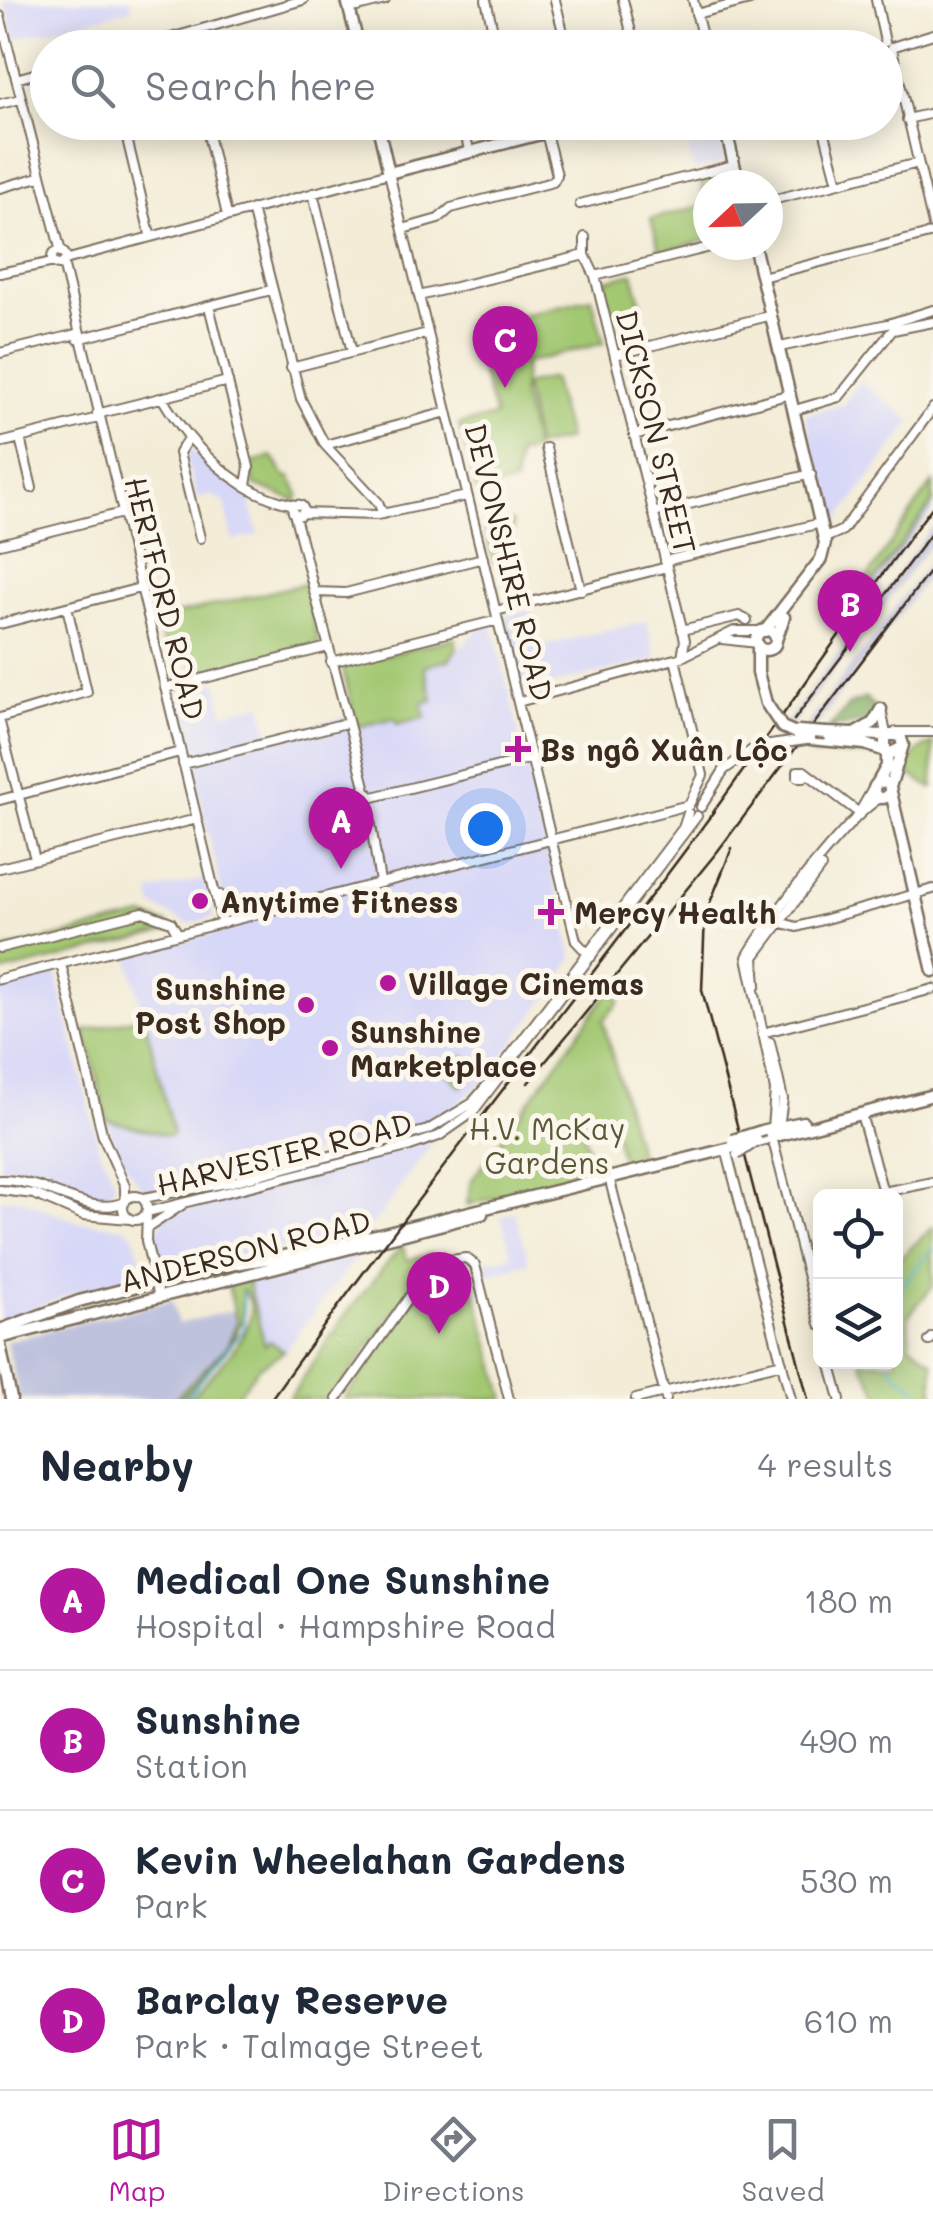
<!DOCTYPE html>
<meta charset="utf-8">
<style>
:root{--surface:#fff;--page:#f2f2f3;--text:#1f2937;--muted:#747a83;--line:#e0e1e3;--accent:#b5179e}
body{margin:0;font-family:Mali,sans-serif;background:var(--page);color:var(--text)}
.controls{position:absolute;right:30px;bottom:30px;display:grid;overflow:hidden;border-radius:15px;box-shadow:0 5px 25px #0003}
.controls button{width:90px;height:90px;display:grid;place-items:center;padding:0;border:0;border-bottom:2px solid var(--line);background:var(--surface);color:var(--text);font:50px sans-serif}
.compass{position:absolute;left:693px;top:170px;width:90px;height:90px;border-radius:50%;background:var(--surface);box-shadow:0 5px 25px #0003;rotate:248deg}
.you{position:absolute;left:485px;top:828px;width:35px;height:35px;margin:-25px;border:8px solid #fff;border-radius:50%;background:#1a73e8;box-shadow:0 0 0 15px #1a73e833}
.badge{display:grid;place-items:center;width:65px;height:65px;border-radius:50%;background:var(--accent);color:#fff;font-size:32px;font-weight:700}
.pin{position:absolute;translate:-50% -82px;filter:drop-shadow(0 2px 5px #0008)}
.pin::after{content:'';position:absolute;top:52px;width:35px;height:30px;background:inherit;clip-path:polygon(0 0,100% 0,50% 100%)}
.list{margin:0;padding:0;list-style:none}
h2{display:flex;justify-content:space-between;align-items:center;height:130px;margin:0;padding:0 40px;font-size:42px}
h2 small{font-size:32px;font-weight:400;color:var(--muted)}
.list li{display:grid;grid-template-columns:65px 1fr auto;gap:30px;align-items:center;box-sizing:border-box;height:140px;padding:0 40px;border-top:2px solid var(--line)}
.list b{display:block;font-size:38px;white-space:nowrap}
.list p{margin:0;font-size:32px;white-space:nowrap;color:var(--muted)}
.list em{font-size:32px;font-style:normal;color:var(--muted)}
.icon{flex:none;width:55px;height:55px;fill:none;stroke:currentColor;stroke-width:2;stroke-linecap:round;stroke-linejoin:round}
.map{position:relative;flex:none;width:933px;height:1399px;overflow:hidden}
.search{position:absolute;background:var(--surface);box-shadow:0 5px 25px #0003;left:30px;right:30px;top:30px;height:110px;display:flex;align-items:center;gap:25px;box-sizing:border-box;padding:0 35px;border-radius:55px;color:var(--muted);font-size:38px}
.sheet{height:690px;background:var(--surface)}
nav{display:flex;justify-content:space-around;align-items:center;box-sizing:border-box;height:140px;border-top:2px solid var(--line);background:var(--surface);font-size:28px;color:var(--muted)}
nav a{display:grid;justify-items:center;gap:5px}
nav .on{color:var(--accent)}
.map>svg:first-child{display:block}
.built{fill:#d7d7f8}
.industrial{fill:#bfc2dd}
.green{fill:#a3c872;stroke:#6f7948;stroke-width:2.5}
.forest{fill:#82ac64;stroke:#5e6b41;stroke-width:2.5}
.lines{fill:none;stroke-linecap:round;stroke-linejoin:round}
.stream{stroke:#53b4d2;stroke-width:2.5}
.minor-casing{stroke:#7b6e5f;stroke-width:12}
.major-casing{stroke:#7b6e5f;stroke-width:15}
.minor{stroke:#fff;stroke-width:8}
.major{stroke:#fff;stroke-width:10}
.rail{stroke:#3b2a1e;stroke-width:2.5}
.minor-bridge-casing{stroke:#7b6e5f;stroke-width:12;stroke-linecap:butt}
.major-bridge-casing{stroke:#7b6e5f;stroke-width:15;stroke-linecap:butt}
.minor-bridge{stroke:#fff;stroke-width:8}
.major-bridge{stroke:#fff;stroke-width:10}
.poi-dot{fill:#b5179e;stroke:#fbf7ec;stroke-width:4}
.labels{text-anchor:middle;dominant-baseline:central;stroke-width:10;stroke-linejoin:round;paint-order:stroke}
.street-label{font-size:30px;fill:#3b2a1e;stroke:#fbf7ec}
.poi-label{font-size:30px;font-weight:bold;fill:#3b2a1e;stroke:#fbf7ec;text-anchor:start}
.park-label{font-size:30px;fill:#5a5937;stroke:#fbf7ec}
</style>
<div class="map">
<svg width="933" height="1399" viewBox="0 0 933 1399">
<rect width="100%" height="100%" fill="#fbf7ec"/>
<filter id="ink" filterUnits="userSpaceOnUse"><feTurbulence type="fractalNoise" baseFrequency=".01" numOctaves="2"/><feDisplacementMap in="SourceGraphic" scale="20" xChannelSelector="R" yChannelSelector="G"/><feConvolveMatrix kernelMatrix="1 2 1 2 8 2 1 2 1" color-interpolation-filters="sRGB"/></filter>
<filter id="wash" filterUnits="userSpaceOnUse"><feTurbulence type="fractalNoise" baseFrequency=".0048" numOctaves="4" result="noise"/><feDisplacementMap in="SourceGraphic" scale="40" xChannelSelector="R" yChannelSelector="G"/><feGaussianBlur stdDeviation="2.25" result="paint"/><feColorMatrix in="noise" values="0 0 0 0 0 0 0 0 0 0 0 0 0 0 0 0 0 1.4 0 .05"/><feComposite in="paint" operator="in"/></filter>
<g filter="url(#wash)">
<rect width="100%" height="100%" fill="#f3ecd7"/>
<!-- built -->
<path class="built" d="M 4,0 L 130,0 L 132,9 L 14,39 Z
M 715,123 L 725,162 L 693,170 L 684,130 Z
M 860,381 L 912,421 L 833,527 L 805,414 L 842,405 Z
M 189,449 L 249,496 L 258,535 L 233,541 L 225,503 L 213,495 L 197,499 L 184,450 Z
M 530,610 L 539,647 L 647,621 L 656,659 L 524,691 L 505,616 Z
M 491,617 L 573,958 L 559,981 L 483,1082 L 438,1119 L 243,1173 L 159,1192 L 142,1188 L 116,1151 L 107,1120 L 167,1136 L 173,1133 L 128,955 L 240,928 L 225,905 L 175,692 L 217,682 L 224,713 L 262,704 L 270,736 L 354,715 L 357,727 L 395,718 L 398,724 L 425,717 L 422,703 L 433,699 L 424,666 L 449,660 Z
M 204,879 L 214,917 L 188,924 L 153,906 L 150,892 Z
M 56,974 L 100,1151 L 115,1182 L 111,1194 L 104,1198 L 83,1196 L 36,1175 L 0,1172 L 0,988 Z
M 434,1140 L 373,1225 L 310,1243 L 172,1268 L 162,1262 L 155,1233 L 166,1215 Z
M 0,1199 L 21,1199 L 78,1222 L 125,1227 L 134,1235 L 142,1266 L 136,1277 L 67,1295 L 0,1322 Z
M 515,1212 L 529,1263 L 484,1275 L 481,1262 L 512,1256 L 501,1216 Z
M 360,1252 L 284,1351 L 271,1341 L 266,1346 L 247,1280 Z"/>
<!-- industrial -->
<path class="industrial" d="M 933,502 L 933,510 L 841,633 L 837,629 Z
M 933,526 L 933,541 L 779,741 L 776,737 Z
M 933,557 L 933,569 L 795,754 L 789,749 Z
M 172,1300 L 178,1324 L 234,1310 L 237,1323 L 227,1346 L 175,1399 L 20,1399 L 6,1341 Z"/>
<!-- green -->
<path class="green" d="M 725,174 L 730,185 L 708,185 L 708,240 L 660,252 L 651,219 L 706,205 L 700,180 Z
M 633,273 L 642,307 L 608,316 L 600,282 Z
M 592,298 L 604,343 L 525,363 L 522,396 L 535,450 L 517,454 L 515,483 L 476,492 L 459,425 L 495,416 L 468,328 Z
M 552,378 L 568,439 L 536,447 L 524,385 Z
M 272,456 L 285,477 L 290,477 L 299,494 L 296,501 L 254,485 L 252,463 Z
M 933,483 L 933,502 L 837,629 L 834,627 C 868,579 897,530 933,483 Z
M 512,522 L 513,550 L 502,553 L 503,560 L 493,562 L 485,529 Z
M 304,584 L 319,643 L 195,674 L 187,640 L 164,646 L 157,619 Z
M 454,638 L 457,648 L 449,660 L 424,666 L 433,700 L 422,703 L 426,717 L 397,724 L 395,718 L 357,727 L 342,666 Z
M 933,743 L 933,788 L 931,788 L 904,770 L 918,751 Z
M 143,916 L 168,924 L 170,931 L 0,973 L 0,951 Z
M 610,990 L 620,1001 L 603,1021 L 640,1159 L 623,1164 L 610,1117 L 581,1125 L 594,1172 L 467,1205 L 471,1181 Z
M 144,1016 L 173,1133 L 169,1136 L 107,1120 L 85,1031 Z
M 463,1056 L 478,1067 L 461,1087 L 447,1073 Z
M 933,1227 L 933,1286 L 908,1316 L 910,1344 L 933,1362 L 933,1399 L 882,1399 L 861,1362 L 896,1362 L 896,1262 Z
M 402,1245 L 407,1260 L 431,1254 L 433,1259 L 331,1399 L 289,1399 L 344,1317 Z
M 445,1263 L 469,1269 L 505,1399 L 344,1399 L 438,1266 Z
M 247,1280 L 265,1345 L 270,1341 L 284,1351 L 258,1368 L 234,1399 L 189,1399 C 209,1376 275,1320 242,1290 L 242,1320 L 230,1346 L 181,1399 L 175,1399 L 227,1346 L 237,1323 L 228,1286 Z"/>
<!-- forest -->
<path class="forest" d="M 866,698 L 876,709 L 872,721 L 829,729 L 850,704 Z
M 816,744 L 865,748 L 879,755 L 812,754 Z"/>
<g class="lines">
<!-- stream -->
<path class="stream" d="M 896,1293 L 933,1248
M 888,1362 L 897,1374 L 931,1399
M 185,1399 L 244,1329 L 243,1293"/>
</g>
</g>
<g filter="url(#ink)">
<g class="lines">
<!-- minor casing -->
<g class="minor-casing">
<path id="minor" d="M 555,0 L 567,48
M 623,0 L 635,48
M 693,0 L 705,48
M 876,0 L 885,42
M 349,9 L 385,0
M 696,14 L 750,0
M 0,16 L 61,252
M 892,47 L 933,34
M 136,48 L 303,0
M 457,48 L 490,36 L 492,26 L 486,0
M 892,49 L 933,225
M 16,79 L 48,70
M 0,104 L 20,99
M 907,119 L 933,113
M 123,122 L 150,234
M 205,122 L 227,215
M 462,122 L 470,153
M 822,122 L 838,183
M 0,188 L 39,177
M 313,193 L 352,352
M 768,201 L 918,163
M 580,204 L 734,165
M 252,209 L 301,399 L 325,445 L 378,502 L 383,514
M 403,229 L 438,219 L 451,208 L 553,182 L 557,175 L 546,133
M 585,237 L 585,255 L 595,276 L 685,640 L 682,657
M52 258a7 7 0 1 1 14 0a7 7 0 1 1-14 0Z
M 65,260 L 389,173 L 576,941 L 591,957
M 63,263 L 222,923
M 0,273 L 54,262
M 595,276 L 718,245
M 762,277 L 933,233
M 419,296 L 585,255
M 209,306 L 249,467 L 246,485
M 891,323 L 933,310
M 893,330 L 933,322
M 78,339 L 271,290
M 780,347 L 887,324
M 0,353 L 77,334
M 615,355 L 772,315
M 291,368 L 428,333
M 162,398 C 191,447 238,495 295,505
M 795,410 L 839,397 L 891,332
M 97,414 L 228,381
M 634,435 L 791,394
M 189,437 L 179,453 L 200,538
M 20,438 L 32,488
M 0,443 L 98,418
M 325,445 L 447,412
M 546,448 L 581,590
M292.5 510a5.5 5.5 0 1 1 11 0a5.5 5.5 0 1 1-11 0Z
M 294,513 L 366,790
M 302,513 L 377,515 L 467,496
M 653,513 L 811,474
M 825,538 L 843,530 L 933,408
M 0,544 L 122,513
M 665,561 L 821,523
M 314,592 L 346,593 L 483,558
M 496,611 L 667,567
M 0,624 L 140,588
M 682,630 L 739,616 L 747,620
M 722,639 L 757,643
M 675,659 L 703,775 L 690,803
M 331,662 L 498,620
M 165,688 L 328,647
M 518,702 L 682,657 L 734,631 L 765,631
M 881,709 L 886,734
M 0,718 L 87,692 L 67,607
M 0,723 L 35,859
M 896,732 L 933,732
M 183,764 L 346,723
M 798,771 L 804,771 L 804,777 L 798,777 Z
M 804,771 L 859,813
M357 796a6 6 0 1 1 12 0a6 6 0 1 1-12 0Z
M 369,798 L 532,758
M 0,800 L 180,752
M 367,800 L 380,882
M 701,807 L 724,770 L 756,747
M 859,813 L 875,785
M 0,868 L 197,819
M 220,895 L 226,910 L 244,917
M 775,921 L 797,927 L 933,889
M 0,948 L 143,912 L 171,922 L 178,934
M 61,964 L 103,1137 L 125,1186 L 125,1201
M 0,979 L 689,805
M 756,985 L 754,957 L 821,867
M 762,1033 L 933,989
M 770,1042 L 783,1099 L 779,1127
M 861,1114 L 883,1192 L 933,1182
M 772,1128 L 775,1090 L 747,957 C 765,923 850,815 880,798
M 772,1137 L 820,1324
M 726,1149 L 791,1399
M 609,1177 L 666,1399
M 0,1180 C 47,1179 87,1218 125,1202
M 0,1190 L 34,1194 L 83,1215 L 130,1219
M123 1208a12 12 0 1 1 24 0a12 12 0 1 1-24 0Z
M 143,1198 L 232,1182 L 428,1130 L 471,1104 L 495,1076 L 683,828 L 688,813
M 147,1212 L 407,1147 L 439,1136 L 472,1113 L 697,816
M 147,1213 L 146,1241 L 159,1297
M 149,1227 L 182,1205
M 929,1341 L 933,1337
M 830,1362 L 840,1399
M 337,1399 L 434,1262 L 466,1258 L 475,1265 L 509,1399
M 636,1399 L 782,1363"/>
</g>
<!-- major casing -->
<g class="major-casing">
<path id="major" d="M 347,0 L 359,48
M 377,122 L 389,173 L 587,122
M 724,122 L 739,185
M 754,245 L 825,543 L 821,559 L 765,631
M756 640a10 10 0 1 1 20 0a10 10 0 1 1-20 0Z
M 776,640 L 784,617
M 758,646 L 758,673 L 766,703
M 826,733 L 885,735
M 856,733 L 873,723 L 881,709
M 810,739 L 865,744 L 891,753 L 901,748
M 885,750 L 885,735 L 900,735 L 903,745 L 890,787
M874 790a8 8 0 1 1 16 0a8 8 0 1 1-16 0Z
M 878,782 L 887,766 L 887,751
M 890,788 L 933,971
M 765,1130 L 803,1122
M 757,1141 L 933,1095
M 0,1330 L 79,1301 L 199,1270 L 302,1253 L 735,1147
M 0,1338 L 482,1214
M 0,1345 L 11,1399"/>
</g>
<!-- minor -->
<use href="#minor" class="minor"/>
<!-- major -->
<use href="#major" class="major"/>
<!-- rail -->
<path class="rail" d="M 855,635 L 933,531
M 794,720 L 863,628
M 732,848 L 705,915 L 702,990 L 808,1399
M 528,1083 L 717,852 L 933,567
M 271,1399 C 403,1214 545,1038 681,856 C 767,741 846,621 933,506"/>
<!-- minor-bridge casing -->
<g class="minor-bridge-casing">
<path id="minor-bridge" d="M 756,747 L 806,740
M 737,1155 L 753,1144"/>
</g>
<!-- major-bridge casing -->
<g class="major-bridge-casing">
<path id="major-bridge" d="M 766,703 L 782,727 L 810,739
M 798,731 L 826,733
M 733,1140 L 765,1130
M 735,1147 L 757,1141"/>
</g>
<!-- minor-bridge -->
<use href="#minor-bridge" class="minor-bridge"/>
<!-- major-bridge -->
<use href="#major-bridge" class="major-bridge"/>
</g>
</g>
<!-- markers -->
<g class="poi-dot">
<path d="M513 734h10v10h10v10h-10v10h-10v-10h-10v-10h10z"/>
<circle cx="200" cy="901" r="10"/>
<path d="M546 897h10v10h10v10h-10v10h-10v-10h-10v-10h10z"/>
<circle cx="388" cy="983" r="10"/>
<circle cx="306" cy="1005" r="10"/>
<circle cx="330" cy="1048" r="10"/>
</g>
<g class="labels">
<!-- street labels -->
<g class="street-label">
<text transform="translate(657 432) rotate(76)">DICKSON STREET</text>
<text transform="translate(510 562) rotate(76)">DEVONSHIRE ROAD</text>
<text transform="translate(166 598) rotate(76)">HERTFORD ROAD</text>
<text transform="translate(284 1153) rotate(-14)">HARVESTER ROAD</text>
<text transform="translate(245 1250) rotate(-14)">ANDERSON ROAD</text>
</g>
<!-- poi labels -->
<g class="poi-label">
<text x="540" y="749">Bs ngô Xuân Lộc</text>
<text x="220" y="901">Anytime Fitness</text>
<text x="574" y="912">Mercy Health</text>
<text x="408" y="983">Village Cinemas</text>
<text x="286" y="988" text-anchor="end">Sunshine<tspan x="286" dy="34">Post Shop</tspan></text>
<text x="350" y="1031">Sunshine<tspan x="350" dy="34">Marketplace</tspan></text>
</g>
<!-- park labels -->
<g class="park-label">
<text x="547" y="1128">H.V. McKay<tspan x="547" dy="34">Gardens</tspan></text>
</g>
</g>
</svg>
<div class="controls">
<button><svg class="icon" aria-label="locate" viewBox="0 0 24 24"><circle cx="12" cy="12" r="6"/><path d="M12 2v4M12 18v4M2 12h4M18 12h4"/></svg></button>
<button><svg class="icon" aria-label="layers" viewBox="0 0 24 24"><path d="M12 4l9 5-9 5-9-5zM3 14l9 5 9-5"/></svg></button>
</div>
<svg class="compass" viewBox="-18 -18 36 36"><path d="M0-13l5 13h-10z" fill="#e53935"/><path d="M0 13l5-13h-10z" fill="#747a83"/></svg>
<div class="you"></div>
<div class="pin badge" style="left:341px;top:869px">A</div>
<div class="pin badge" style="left:850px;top:652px">B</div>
<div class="pin badge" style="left:505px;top:388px">C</div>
<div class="pin badge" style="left:439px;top:1334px">D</div>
<div class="search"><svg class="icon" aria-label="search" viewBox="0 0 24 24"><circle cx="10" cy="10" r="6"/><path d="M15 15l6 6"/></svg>Search here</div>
</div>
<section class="sheet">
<h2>Nearby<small>4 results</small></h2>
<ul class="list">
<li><span class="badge">A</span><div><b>Medical One Sunshine</b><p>Hospital · Hampshire Road</p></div><em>180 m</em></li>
<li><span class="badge">B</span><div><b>Sunshine</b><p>Station</p></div><em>490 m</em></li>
<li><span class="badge">C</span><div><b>Kevin Wheelahan Gardens</b><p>Park</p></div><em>530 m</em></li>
<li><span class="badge">D</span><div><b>Barclay Reserve</b><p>Park · Talmage Street</p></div><em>610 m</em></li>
</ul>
</section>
<nav>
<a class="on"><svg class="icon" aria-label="map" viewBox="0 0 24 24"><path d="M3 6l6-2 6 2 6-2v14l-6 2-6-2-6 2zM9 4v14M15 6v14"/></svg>Map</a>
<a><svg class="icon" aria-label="directions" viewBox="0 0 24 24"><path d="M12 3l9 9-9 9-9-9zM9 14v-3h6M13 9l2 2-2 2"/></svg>Directions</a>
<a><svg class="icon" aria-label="saved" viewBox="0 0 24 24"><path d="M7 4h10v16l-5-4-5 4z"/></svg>Saved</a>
</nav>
